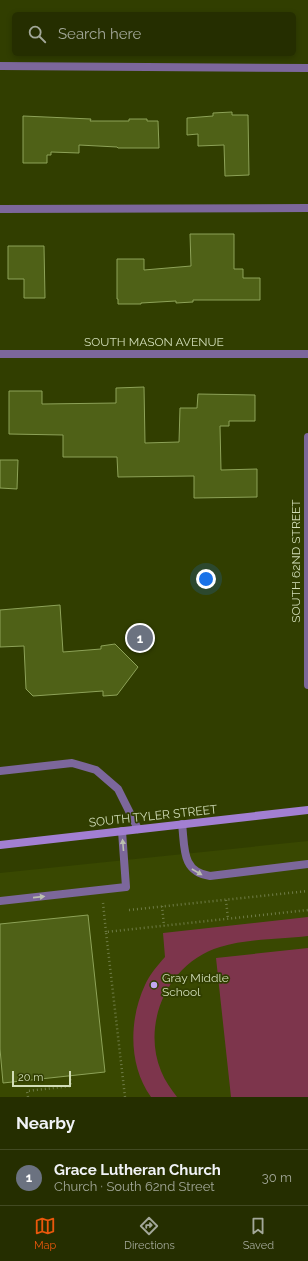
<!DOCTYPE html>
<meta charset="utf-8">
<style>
:root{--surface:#252e00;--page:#2d360a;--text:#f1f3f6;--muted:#a3a899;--line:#424a22;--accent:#ea580c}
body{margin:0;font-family:Raleway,sans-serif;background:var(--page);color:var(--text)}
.scale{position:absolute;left:12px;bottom:10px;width:59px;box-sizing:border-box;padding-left:4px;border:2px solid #d1ddb7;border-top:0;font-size:11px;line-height:14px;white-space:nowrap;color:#d1ddb7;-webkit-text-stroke:3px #313e00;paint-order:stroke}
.you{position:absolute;left:206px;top:579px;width:14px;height:14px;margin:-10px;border:3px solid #fff;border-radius:50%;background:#1a73e8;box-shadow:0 0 0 6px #1a73e833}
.badge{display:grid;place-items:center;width:26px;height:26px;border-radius:50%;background:var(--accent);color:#fff;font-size:13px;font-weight:700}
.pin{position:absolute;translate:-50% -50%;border:2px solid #fff;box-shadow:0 1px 4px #0006}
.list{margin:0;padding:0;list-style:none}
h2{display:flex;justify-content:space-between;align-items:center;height:52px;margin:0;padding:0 16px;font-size:17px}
h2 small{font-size:13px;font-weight:400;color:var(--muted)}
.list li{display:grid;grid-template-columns:26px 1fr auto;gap:12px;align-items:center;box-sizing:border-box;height:56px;padding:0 16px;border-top:1px solid var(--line)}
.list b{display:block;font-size:15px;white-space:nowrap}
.list p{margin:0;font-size:13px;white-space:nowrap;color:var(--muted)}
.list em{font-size:13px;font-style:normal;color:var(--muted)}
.icon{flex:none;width:22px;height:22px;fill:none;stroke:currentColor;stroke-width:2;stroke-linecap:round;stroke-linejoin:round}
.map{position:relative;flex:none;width:308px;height:1097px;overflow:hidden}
.search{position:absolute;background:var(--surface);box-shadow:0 2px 6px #0003;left:12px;right:12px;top:12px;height:44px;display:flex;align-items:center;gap:10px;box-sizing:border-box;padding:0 14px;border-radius:6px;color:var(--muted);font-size:15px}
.sheet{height:108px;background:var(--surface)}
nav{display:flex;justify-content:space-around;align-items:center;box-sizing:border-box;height:56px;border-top:1px solid var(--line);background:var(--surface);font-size:11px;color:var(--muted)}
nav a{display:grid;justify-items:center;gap:2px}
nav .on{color:var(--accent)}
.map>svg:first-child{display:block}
.built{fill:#394801}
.green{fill:#7d354c}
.building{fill:#4f6117;stroke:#8da258}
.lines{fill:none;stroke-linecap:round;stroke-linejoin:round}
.path{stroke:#6f7c47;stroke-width:2.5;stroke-dasharray:1 3;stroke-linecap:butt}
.lane{stroke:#7c679b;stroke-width:8}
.street{stroke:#7c679b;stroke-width:8}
.secondary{stroke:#a27fd2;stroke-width:8}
.oneway{fill:#bcc0b0}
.poi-dot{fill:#c4a7f1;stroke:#313e00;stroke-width:1.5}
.labels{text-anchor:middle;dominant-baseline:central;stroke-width:3.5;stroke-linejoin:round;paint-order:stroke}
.street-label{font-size:12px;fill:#d1ddb7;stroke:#313e00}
.poi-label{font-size:12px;fill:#d1ddb7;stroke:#313e00;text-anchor:start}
</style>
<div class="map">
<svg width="308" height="1097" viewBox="0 0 308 1097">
<rect width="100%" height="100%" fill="#313e00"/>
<!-- built -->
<path class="built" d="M 308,841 L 308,1097 L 0,1097 L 0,873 Z"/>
<!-- green -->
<path class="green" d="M 308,917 L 308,936 C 281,939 246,939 220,947 C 169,962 141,1022 161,1071 C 165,1081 171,1089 177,1097 L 151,1097 C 128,1065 129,1019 145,985 C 150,974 157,966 165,957 L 163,933 Z
M 308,948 L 308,1097 L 231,1097 L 216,958 Z"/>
<!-- building -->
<path class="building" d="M 232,112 L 232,115 L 248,115 L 249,175 L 225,176 L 224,145 L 198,146 L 198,134 L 187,135 L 187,118 L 213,116 L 213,113 Z
M 23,116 L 91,119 L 90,121 L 129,121 L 129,119 L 147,119 L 147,121 L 158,121 L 159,148 L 118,148 L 117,147 L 79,145 L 79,153 L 51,152 L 51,155 L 47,155 L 47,163 L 23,163 Z
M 190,234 L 234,234 L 234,269 L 243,269 L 243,278 L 260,278 L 260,300 L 193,300 L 193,302 L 176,303 L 176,301 L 141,303 L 141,304 L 118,304 L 118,299 L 117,299 L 117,259 L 144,259 L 144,270 L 191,266 Z
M 8,246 L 44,246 L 45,298 L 24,298 L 24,279 L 8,279 Z
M 144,387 L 145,443 L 179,442 L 180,408 L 197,408 L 198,394 L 255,395 L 255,421 L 229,421 L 229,426 L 220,426 L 221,470 L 257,469 L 257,497 L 194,498 L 194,476 L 118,477 L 117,457 L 63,457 L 63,435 L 9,434 L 9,391 L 42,391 L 42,404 L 116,403 L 116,388 Z
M 0,460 L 18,460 L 17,489 L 0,488 Z
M 60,605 L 63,652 L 101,649 L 101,646 L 115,644 L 138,667 L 117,695 L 103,696 L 103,691 L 33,696 L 26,689 L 24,646 L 0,647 L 0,610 Z
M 88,915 L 105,1072 L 3,1083 L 0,1049 L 0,924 Z"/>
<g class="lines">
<!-- path -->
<path class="path" d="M 226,900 L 228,919
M 103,903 L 106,932
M 162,906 L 164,926
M 129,910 L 308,891
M 28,1097 L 27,1091 L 71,1086 L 70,1076
M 125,1097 L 106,932 L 308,910"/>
<!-- lane -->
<path class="lane" d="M 0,209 L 308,208
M 0,771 L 72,763 L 96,770 L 118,789 L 138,829
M 182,824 C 185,847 181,872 210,876 L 308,864
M 0,901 L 126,887 L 122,831"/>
<!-- street -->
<path class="street" d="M 0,66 L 308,68
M 0,354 L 308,354
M 308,437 L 308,685"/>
<!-- secondary -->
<path class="secondary" d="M 0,845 L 308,810"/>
</g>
<!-- one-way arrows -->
<defs><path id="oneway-solid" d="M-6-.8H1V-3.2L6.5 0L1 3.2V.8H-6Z"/></defs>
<g class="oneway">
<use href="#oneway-solid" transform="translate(123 845) rotate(-95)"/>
<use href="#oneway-solid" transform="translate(197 872) rotate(30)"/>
<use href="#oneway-solid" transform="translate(39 897) rotate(-6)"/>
</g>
<!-- markers -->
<circle class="poi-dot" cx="154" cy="985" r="4"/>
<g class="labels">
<!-- street labels -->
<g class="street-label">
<text x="154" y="342">SOUTH MASON AVENUE</text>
<text transform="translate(296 561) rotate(-90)">SOUTH 62ND STREET</text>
<text transform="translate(153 816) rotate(-6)">SOUTH TYLER STREET</text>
</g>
<!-- poi labels -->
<g class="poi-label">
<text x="162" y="978">Gray Middle<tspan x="162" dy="14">School</tspan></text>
</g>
</g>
</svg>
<div class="scale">20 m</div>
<div class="you"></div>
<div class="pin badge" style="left:140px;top:638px;background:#6b7280">1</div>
<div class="search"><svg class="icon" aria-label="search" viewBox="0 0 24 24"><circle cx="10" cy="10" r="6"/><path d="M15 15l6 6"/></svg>Search here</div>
</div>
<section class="sheet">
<h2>Nearby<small></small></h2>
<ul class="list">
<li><span class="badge" style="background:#6b7280">1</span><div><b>Grace Lutheran Church</b><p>Church · South 62nd Street</p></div><em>30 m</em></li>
</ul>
</section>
<nav>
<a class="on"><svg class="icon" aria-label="map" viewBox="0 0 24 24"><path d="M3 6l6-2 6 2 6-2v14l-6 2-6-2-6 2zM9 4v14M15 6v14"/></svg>Map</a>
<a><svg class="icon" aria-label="directions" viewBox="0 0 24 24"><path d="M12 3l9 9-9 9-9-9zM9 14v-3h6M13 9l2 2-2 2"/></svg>Directions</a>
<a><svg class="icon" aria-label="saved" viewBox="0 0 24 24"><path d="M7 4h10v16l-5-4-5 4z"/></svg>Saved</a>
</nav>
